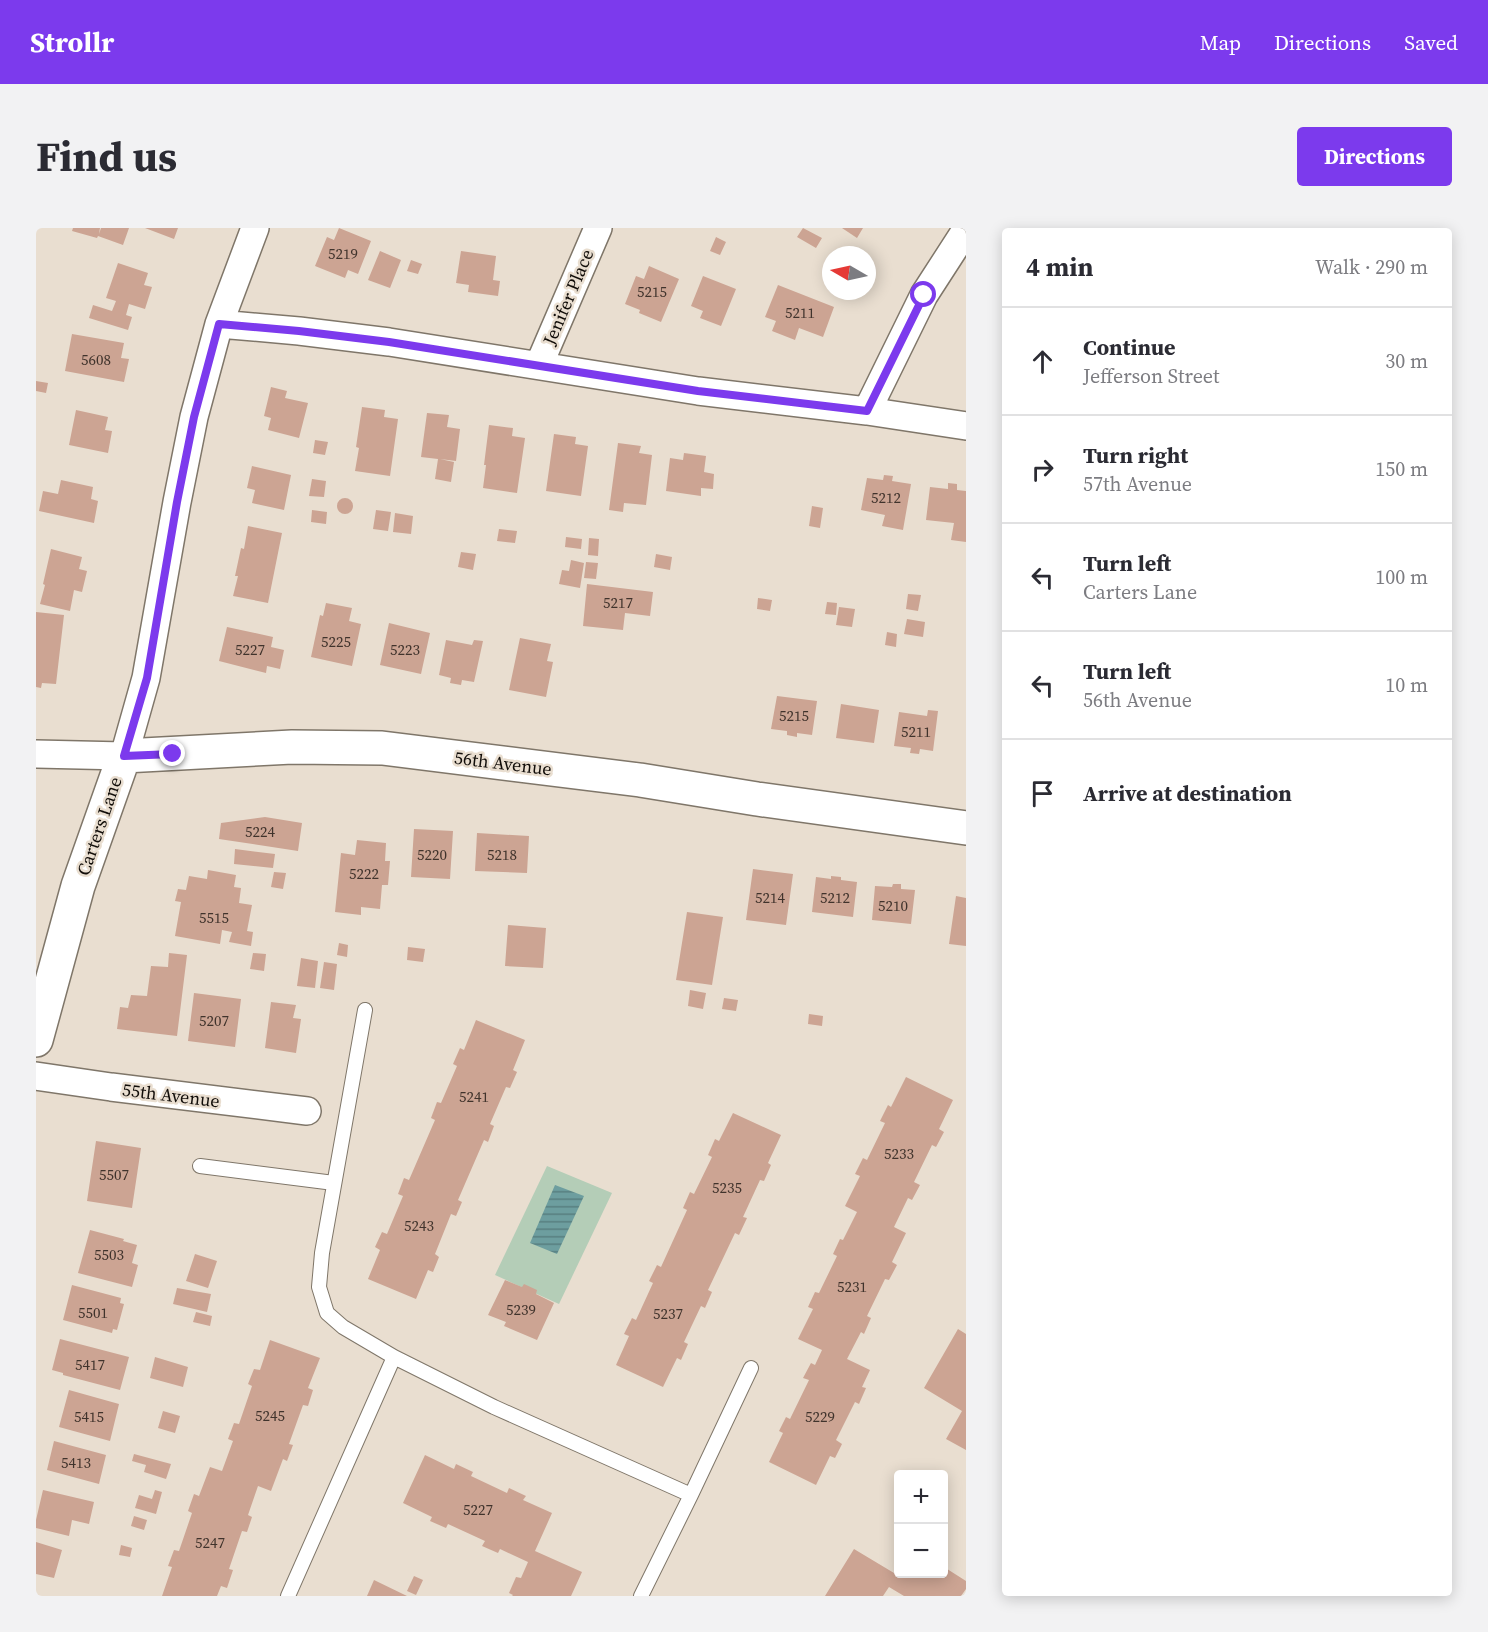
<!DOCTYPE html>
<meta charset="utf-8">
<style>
:root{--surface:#fff;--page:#f2f2f3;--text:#2b2b33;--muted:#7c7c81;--line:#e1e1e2;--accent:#7c3aed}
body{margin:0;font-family:"Source Serif 4",serif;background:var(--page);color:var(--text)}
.controls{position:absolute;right:18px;bottom:18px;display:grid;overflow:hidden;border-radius:6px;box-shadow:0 3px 15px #0003}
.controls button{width:54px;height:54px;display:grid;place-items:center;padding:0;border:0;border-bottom:2px solid var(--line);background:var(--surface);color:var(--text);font:30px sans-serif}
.compass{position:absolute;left:786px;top:18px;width:54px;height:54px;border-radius:50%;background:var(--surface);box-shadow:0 3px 15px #0003;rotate:279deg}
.stop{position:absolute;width:18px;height:18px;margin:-14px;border:4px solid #7c3aed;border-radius:50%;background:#fff}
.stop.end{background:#7c3aed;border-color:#fff;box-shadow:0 2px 6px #0008}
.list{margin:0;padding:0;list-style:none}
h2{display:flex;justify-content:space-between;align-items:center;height:78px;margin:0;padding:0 24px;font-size:26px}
h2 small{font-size:20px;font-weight:400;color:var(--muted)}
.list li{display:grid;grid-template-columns:39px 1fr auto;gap:18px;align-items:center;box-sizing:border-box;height:108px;padding:0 24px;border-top:2px solid var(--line)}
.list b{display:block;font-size:22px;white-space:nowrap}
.list p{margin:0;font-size:20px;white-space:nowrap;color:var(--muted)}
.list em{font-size:20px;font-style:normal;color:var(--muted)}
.icon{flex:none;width:33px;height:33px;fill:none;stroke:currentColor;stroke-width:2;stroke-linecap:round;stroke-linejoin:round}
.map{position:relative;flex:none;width:930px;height:1368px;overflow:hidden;border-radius:6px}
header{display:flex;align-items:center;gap:36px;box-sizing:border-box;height:84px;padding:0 30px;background:var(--accent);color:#fff}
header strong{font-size:28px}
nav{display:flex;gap:33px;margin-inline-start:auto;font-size:21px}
.intro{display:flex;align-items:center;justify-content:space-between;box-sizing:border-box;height:144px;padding:0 36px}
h1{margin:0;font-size:42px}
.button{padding:15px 27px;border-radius:6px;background:var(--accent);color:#fff;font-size:21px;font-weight:700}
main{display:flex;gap:36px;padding:0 36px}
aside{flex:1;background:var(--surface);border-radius:6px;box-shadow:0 3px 15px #0003}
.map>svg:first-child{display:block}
.pitch{fill:#b4cdb7}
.water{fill:url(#water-rules)}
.building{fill:#cca493}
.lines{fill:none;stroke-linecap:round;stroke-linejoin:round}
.lane-casing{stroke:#7f7669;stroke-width:16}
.street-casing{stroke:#7f7669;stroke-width:30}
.secondary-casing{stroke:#7f7669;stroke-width:36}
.lane{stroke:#fff;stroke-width:14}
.street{stroke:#fff;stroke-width:27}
.secondary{stroke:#fff;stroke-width:33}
.route{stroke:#7c3aed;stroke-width:8}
.labels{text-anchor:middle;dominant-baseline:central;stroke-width:5;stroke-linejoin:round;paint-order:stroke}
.number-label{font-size:15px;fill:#40332c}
.street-label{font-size:18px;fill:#110d09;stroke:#e9ded0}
</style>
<header>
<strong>Strollr</strong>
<nav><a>Map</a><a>Directions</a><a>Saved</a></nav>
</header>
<div class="intro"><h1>Find us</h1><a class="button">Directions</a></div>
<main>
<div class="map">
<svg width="930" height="1368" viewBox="0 0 930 1368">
<defs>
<pattern id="water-rules" width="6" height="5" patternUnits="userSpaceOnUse" patternTransform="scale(1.5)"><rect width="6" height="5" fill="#6d9e9f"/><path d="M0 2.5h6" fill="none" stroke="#587f80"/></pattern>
</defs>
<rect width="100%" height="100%" fill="#e9ded0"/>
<!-- pitch -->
<path class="pitch" d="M 511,938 L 576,965 L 523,1076 L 459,1047 Z"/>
<!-- water -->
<path class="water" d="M 519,957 L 548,968 L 521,1026 L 494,1015 Z"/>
<!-- building -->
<path class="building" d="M 37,0 L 64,0 L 63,6 L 65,0 L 93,0 L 87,17 L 62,8 L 61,10 L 36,3 Z
M 109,0 L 142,0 L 138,11 Z
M 303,0 L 335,13 L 322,46 L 312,42 L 309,50 L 279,38 L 291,9 L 298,12 Z
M 767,0 L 786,10 L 780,20 L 761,9 Z
M 806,0 L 827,0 L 821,10 Z
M 680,9 L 690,14 L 684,27 L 674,23 Z
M 344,23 L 365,32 L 354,60 L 332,52 Z
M 425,23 L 460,28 L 457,52 L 464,53 L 462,68 L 432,64 L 433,57 L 420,55 Z
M 375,32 L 386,36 L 382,46 L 371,43 Z
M 82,35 L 112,45 L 108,57 L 116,59 L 109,81 L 93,76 L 90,87 L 96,89 L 92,102 L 53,90 L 57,77 L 76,83 L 80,73 L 70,70 Z
M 613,38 L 643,51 L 625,94 L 603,85 L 604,82 L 589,76 L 600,48 L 608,51 Z
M 667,48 L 700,61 L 685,98 L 664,90 L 667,83 L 655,78 Z
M 742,57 L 798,79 L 787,109 L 763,100 L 759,112 L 736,103 L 740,93 L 729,89 Z
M 36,106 L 88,115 L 85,130 L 93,131 L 88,154 L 29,143 Z
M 0,153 L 12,155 L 10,165 L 0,163 Z
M 235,159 L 251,163 L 249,170 L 272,175 L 263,210 L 232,202 L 235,190 L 228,188 Z
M 326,179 L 349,182 L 348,189 L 362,191 L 354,248 L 319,243 L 323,220 L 320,219 Z
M 40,182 L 72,189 L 69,202 L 76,203 L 72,225 L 33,217 Z
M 391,185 L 413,187 L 411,199 L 424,201 L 420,233 L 404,231 L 418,234 L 415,254 L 399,251 L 402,231 L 385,229 Z
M 453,197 L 477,200 L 476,208 L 489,210 L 481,265 L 447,260 L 450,237 L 448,237 Z
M 518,206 L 540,209 L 539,216 L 552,218 L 545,268 L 510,263 Z
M 279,212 L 292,214 L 289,227 L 277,225 Z
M 582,215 L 605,218 L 603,225 L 616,227 L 610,277 L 588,275 L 587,284 L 573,282 Z
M 648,225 L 670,228 L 668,244 L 678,246 L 677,261 L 665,260 L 665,268 L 630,263 L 634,230 L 647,232 Z
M 216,238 L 255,247 L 248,282 L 216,275 L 219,262 L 211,260 Z
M 848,247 L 857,248 L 856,253 L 875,256 L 867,302 L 846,298 L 849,287 L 825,282 L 831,250 L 847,252 Z
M 276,251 L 290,253 L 288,269 L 273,268 Z
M 25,252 L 57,259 L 55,271 L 62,273 L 58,295 L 3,283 L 7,263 L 22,266 Z
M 912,255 L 921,256 L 921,262 L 930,263 L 930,314 L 915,312 L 918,295 L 890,292 L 894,259 L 912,261 Z
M301 278a8 8 0 1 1 16 0a8 8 0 1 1-16 0Z
M 776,278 L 787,280 L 784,300 L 773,298 Z
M 276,282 L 291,284 L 290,296 L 275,294 Z
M 340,282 L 355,284 L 352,303 L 337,301 Z
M 359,285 L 377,288 L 375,306 L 357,304 Z
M 212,298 L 246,305 L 232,375 L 197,368 L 202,348 L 199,348 L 205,320 L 208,321 Z
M 463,301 L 481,303 L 479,315 L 461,313 Z
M 530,309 L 546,311 L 545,321 L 529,319 Z
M 553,310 L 563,311 L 562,328 L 552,327 Z
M 15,321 L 46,329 L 43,341 L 51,343 L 46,364 L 38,362 L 34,383 L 4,376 L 9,357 L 7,356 Z
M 425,324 L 440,326 L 437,342 L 422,339 Z
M 620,326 L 636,329 L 634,342 L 618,339 Z
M 535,332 L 548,335 L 544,360 L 523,356 L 526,342 L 533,343 Z
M 550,334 L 562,335 L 560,351 L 548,350 Z
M 551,356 L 617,364 L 614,388 L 589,385 L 587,402 L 547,398 Z
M 872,366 L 885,367 L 882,383 L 870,381 Z
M 722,370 L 736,372 L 734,383 L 721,381 Z
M 791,374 L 801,375 L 800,387 L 789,386 Z
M 290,375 L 316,380 L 313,393 L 325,396 L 316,438 L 275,429 L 284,387 L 287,388 Z
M 803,379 L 819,381 L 816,399 L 800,397 Z
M 0,384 L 28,387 L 20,456 L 6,455 L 5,460 L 0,459 Z
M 871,391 L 889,394 L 887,409 L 868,406 Z
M 353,395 L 394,405 L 385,446 L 344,437 Z
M 191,399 L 237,409 L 235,419 L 248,422 L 244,441 L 231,438 L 230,445 L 183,433 Z
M 851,404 L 861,406 L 860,419 L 849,417 Z
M 484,410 L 515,416 L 511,433 L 517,434 L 510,469 L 473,462 Z
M 410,412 L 436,417 L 438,412 L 447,413 L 438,454 L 426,452 L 425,457 L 414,455 L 415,450 L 403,447 Z
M 741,468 L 781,473 L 776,507 L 761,505 L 761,509 L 751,507 L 751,503 L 735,501 Z
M 805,476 L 843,482 L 838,515 L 800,510 Z
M 892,482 L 902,483 L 897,523 L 884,521 L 883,526 L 874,525 L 875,520 L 858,518 L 863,484 L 891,488 Z
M 229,589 L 266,595 L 262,623 L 183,611 L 185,595 Z
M 378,601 L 417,603 L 414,651 L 375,649 Z
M 441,605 L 493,608 L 491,645 L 439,643 Z
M 321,612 L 350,615 L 349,633 L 354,633 L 352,657 L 346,657 L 344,681 L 325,679 L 325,687 L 299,684 L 305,625 L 319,627 Z
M 199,621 L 239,626 L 237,640 L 198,636 Z
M 717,641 L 757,646 L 750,697 L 710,692 Z
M 172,642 L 200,647 L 198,659 L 205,660 L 203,675 L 216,677 L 211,703 L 217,704 L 215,718 L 193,714 L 196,704 L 186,702 L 184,716 L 139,708 L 145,674 L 139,673 L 142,661 L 150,662 L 153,648 L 171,651 Z
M 238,644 L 250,645 L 247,661 L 235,659 Z
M 795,648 L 805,649 L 805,652 L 821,654 L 817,689 L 776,684 L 780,649 L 795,651 Z
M 857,656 L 865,656 L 865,661 L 879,662 L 875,696 L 836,692 L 839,658 L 856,659 Z
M 920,668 L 930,670 L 930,718 L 913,716 Z
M 651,684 L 687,689 L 676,757 L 640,752 Z
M 472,697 L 510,700 L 507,740 L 469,738 Z
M 303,715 L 312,717 L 311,729 L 301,727 Z
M 372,719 L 389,721 L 387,734 L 371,732 Z
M 133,725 L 151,727 L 141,808 L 81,801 L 84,779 L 92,780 L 95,767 L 111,768 L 115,738 L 132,739 Z
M 217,725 L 230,726 L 228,743 L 214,741 Z
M 265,730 L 282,733 L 279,760 L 261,758 Z
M 288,734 L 301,736 L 298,762 L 284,760 Z
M 654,762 L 670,765 L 667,781 L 652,778 Z
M 158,765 L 205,771 L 199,819 L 152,813 Z
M 688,770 L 702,772 L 700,783 L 686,781 Z
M 235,774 L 260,777 L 257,790 L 265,791 L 260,825 L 229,820 Z
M 773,786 L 787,788 L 786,798 L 772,796 Z
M 440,792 L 489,812 L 477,842 L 481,844 L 474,860 L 470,859 L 454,896 L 458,898 L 452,914 L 448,912 L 422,972 L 426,974 L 420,988 L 415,986 L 399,1026 L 403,1029 L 397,1044 L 392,1042 L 380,1071 L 332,1051 L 344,1022 L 339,1019 L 346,1004 L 351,1006 L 367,968 L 362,966 L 368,950 L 373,952 L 399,892 L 395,890 L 401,874 L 405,875 L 421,838 L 417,836 L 424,820 L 428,822 Z
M 870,849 L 917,872 L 903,901 L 908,904 L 900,919 L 896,917 L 878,954 L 884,957 L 876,972 L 872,970 L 858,999 L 870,1005 L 856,1034 L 861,1037 L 853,1052 L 849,1051 L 831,1088 L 835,1090 L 828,1106 L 825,1104 L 811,1131 L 834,1142 L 826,1159 L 830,1160 L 823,1176 L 819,1174 L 800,1212 L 806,1216 L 799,1230 L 794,1228 L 780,1257 L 733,1234 L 747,1205 L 743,1203 L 750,1189 L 754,1191 L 773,1152 L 767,1150 L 775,1135 L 779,1137 L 786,1122 L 762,1111 L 777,1081 L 772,1079 L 779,1064 L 783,1065 L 801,1028 L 797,1026 L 804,1011 L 807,1012 L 821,984 L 809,978 L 824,948 L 819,946 L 827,930 L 831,932 L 849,895 L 844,893 L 852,877 L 855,879 Z
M 697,885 L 745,907 L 732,935 L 735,937 L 728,953 L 724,952 L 707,989 L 711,990 L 703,1007 L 699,1005 L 672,1062 L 676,1064 L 669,1080 L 665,1078 L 648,1114 L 652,1116 L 645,1132 L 641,1130 L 627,1159 L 580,1137 L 593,1108 L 588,1106 L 596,1090 L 600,1092 L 617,1055 L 613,1053 L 621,1037 L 625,1039 L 651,982 L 647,980 L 654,964 L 658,966 L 676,929 L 672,927 L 679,911 L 683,913 Z
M 60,913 L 105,920 L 96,980 L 51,973 Z
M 54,1002 L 88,1011 L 87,1013 L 101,1017 L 96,1035 L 102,1037 L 96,1059 L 42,1045 Z
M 159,1026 L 181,1033 L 172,1060 L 150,1053 Z
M 469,1052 L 486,1059 L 488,1056 L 501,1062 L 500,1066 L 518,1075 L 501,1112 L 468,1098 L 470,1094 L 452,1087 Z
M 36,1057 L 85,1070 L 84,1075 L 88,1076 L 81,1102 L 77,1101 L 76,1105 L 27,1092 Z
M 141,1060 L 175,1066 L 171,1084 L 137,1076 Z
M 160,1084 L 176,1088 L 174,1098 L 157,1094 Z
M 922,1101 L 930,1106 L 930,1222 L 910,1211 L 926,1183 L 888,1160 Z
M 24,1111 L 93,1129 L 84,1162 L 27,1147 L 27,1145 L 16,1142 Z
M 234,1112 L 284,1130 L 272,1160 L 277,1162 L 272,1178 L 267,1177 L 253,1216 L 257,1217 L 251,1233 L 247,1231 L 235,1263 L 222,1258 L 212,1287 L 216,1289 L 211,1304 L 206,1303 L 193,1341 L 197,1342 L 191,1360 L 185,1358 L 181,1368 L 126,1368 L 136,1339 L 132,1338 L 138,1322 L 143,1323 L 156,1285 L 152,1283 L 158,1266 L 163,1268 L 174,1239 L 186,1243 L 197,1213 L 192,1211 L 198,1195 L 203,1196 L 216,1158 L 212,1156 L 218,1141 L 224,1142 Z
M 119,1129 L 152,1139 L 147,1159 L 114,1150 Z
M 33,1162 L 83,1176 L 74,1213 L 23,1199 Z
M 127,1183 L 144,1188 L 139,1205 L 122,1200 Z
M 18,1213 L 70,1227 L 63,1256 L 11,1242 Z
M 98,1226 L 135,1236 L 130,1251 L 108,1244 L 110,1237 L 96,1233 Z
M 389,1227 L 418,1241 L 420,1236 L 437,1244 L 435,1248 L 471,1265 L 473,1260 L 490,1268 L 487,1272 L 516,1285 L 499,1323 L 546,1344 L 535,1368 L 476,1368 L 477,1367 L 473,1365 L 480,1349 L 485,1350 L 492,1334 L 464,1321 L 462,1325 L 446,1318 L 449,1313 L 412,1296 L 410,1300 L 394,1293 L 396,1289 L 367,1275 Z
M 7,1262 L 58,1274 L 53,1296 L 36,1292 L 33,1308 L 0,1300 L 0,1292 Z
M 119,1262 L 126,1264 L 120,1286 L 99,1280 L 103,1267 L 116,1271 Z
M 98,1288 L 111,1292 L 108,1302 L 95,1298 Z
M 0,1314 L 26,1322 L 18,1350 L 0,1346 Z
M 85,1317 L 96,1320 L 94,1329 L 83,1327 Z
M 818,1321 L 858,1345 L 862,1338 L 862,1346 L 908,1346 L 908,1339 L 930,1353 L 930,1361 L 925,1368 L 868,1368 L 853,1359 L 847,1368 L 789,1368 Z
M 378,1348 L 387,1352 L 380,1367 L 371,1363 Z
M 338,1352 L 371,1368 L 331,1368 Z"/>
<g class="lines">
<!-- lane casing -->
<g class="lane-casing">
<path id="lane" d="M 329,782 L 286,1025 L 283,1059 L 291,1085 L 307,1099 L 358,1129 L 458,1179 L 655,1267
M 164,938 L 298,955
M 252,1368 L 358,1129
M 605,1368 L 655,1267 L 715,1140"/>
</g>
<!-- street casing -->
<g class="street-casing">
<path id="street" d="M 183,96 L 263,103 L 353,114 L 662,163 L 831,183 L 930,198
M 503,137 L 562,0
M 831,183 L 888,67 L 930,2
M 0,526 L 88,528 L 110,450 L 141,274 L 158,189 L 183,96 L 219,0
M 0,848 L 75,859 L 271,883"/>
</g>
<!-- secondary casing -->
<g class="secondary-casing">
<path id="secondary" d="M 0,812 L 42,658 L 88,528 L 256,519 L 346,520 L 604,552 L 721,571 L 930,600"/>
</g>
<!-- lane -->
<use href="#lane" class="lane"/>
<!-- street -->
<use href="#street" class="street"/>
<!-- secondary -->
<use href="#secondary" class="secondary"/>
</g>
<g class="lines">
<!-- route -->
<path class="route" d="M 137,526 L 88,528 L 111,450 L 141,274 L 158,189 L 183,96 L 263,103 L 353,114 L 662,163 L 831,183 L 888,67"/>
</g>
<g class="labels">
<!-- number labels -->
<g class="number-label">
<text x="307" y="25">5219</text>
<text x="616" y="63">5215</text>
<text x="764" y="84">5211</text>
<text x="60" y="131">5608</text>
<text x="850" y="269">5212</text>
<text x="582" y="374">5217</text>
<text x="300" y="413">5225</text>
<text x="214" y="421">5227</text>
<text x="369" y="421">5223</text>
<text x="758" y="487">5215</text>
<text x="880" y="503">5211</text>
<text x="224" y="603">5224</text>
<text x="396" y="626">5220</text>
<text x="466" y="626">5218</text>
<text x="328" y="645">5222</text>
<text x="734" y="669">5214</text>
<text x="799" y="669">5212</text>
<text x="857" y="677">5210</text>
<text x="178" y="689">5515</text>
<text x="178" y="792">5207</text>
<text x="438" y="868">5241</text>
<text x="863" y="925">5233</text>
<text x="78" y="946">5507</text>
<text x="691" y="959">5235</text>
<text x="383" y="997">5243</text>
<text x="73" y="1026">5503</text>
<text x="816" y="1058">5231</text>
<text x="485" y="1081">5239</text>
<text x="57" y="1084">5501</text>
<text x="632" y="1085">5237</text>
<text x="54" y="1136">5417</text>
<text x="234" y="1187">5245</text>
<text x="53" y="1188">5415</text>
<text x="784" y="1188">5229</text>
<text x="40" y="1234">5413</text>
<text x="442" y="1281">5227</text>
<text x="174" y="1314">5247</text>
</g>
<!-- street labels -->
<g class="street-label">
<text transform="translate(532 69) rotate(-67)">Jenifer Place</text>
<text transform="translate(467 535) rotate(7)">56th Avenue</text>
<text transform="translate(63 598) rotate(-71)">Carters Lane</text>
<text transform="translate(135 867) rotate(7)">55th Avenue</text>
</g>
</g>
</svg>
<div class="controls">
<button>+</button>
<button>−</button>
</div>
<svg class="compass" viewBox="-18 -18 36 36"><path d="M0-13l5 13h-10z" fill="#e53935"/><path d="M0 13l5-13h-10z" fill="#7c7c81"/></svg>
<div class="stop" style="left:888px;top:67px"></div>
<div class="stop end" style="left:137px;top:526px"></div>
</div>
<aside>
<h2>4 min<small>Walk · 290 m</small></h2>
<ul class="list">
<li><svg class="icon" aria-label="ahead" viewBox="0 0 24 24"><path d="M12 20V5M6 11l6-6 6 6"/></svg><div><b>Continue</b><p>Jefferson Street</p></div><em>30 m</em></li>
<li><svg class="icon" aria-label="right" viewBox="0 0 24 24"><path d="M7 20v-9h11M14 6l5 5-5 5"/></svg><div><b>Turn right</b><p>57th Avenue</p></div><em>150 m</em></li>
<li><svg class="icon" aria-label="left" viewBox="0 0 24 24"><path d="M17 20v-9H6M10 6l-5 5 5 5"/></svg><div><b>Turn left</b><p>Carters Lane</p></div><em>100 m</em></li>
<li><svg class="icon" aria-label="left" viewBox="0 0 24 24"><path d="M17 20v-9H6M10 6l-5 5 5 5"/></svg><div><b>Turn left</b><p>56th Avenue</p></div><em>10 m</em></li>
<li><svg class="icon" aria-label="arrive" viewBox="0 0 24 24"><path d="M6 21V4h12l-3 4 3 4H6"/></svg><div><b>Arrive at destination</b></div></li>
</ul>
</aside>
</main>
